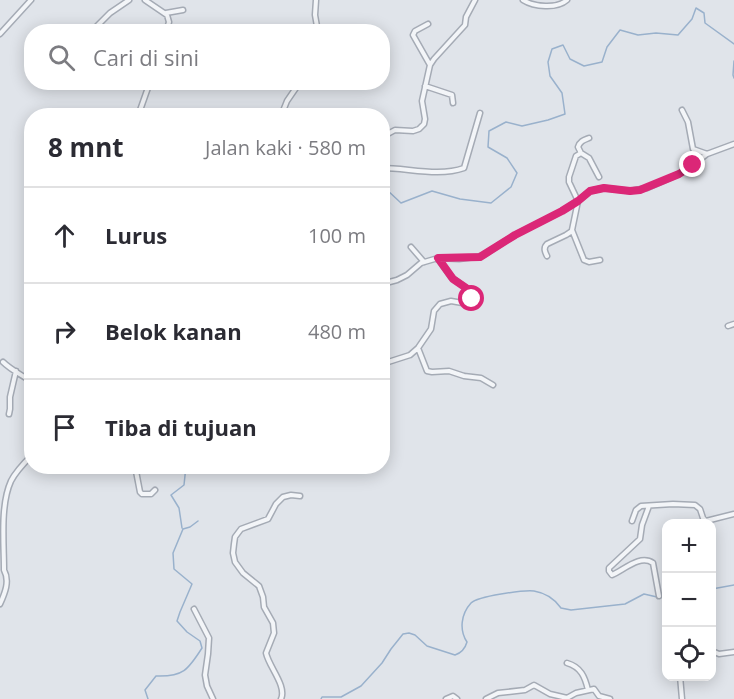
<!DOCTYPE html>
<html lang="id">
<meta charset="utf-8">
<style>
:root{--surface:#fff;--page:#f2f2f3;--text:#2b2b33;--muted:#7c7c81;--line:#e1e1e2}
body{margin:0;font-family:"Open Sans",sans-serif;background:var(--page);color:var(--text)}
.controls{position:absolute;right:18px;bottom:18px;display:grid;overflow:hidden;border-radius:12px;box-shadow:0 3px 15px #0003}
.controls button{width:54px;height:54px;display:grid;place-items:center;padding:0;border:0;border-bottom:2px solid var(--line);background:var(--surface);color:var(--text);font:30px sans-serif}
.stop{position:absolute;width:18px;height:18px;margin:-14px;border:4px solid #db2777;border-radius:50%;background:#fff}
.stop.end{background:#db2777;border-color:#fff;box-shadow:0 2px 6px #0008}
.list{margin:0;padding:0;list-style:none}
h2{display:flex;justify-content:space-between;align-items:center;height:78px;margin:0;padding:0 24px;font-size:26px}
h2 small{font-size:20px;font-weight:400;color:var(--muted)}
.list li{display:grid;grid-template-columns:39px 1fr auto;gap:18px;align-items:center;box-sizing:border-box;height:96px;padding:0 24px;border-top:2px solid var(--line)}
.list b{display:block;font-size:22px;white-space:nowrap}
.list em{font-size:20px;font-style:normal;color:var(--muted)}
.icon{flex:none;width:33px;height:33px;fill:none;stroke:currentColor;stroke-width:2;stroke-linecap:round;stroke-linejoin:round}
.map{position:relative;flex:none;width:734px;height:699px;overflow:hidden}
.search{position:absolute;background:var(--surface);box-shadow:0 3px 15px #0003;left:24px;top:24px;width:366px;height:66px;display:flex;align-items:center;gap:15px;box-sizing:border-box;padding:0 21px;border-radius:24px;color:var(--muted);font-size:22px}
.panel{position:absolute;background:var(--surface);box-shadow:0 3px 15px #0003;left:24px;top:108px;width:366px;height:366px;border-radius:24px}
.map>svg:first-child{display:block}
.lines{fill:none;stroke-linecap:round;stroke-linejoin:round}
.stream{stroke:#99b1cc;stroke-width:1.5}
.minor-casing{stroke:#a5abb5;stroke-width:7}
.minor{stroke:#f3f5f8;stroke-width:4}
.route{stroke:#db2777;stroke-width:8}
</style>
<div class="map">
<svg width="734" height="699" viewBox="0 0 734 699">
<rect width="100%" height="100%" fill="#e0e4ea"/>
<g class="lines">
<!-- stream -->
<path class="stream" d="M 734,61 L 733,75 L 734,78
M 382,192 L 386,189 L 401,203 L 432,191 L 460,199 L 491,203 L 511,187 L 517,173 L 507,158 L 488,147 L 489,131 L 506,122 L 522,126 L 548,120 L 565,114 L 562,93 L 550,76 L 548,62 L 552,49 L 563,45 L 570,59 L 584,66 L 602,62 L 607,47 L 620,30 L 638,35 L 656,33 L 678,35 L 692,19 L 696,8 L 704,13 L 705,23 L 734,44
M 182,528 L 179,508 L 171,495 L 184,485 L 186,466
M 712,589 L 734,585
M 148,699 L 145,690 L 156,676 C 183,677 188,670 202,648 L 200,641 L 187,632 L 177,621 L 180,612 L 192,584 L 174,569 L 173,553 L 183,529 L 190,527 L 198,521
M 321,699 L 322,697 L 341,697 L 361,686 L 382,663 L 391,649 L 403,634 L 409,633 L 415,635 L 427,646 L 455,655 C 461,653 465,649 467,642 C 459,630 461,614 471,603 C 478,596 523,590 534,591 C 546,593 554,598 561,608 L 571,610 L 625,604 L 644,594 L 657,597 L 666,597"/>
<!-- minor casing -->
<g class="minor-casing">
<path id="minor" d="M 145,0 L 167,15 L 169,22 L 166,32
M 316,0 L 315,15 L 318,32
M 523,0 C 534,7 557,9 567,0
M 166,13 L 183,10
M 428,24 L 415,31 L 413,35 L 430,65
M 91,32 L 110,13 L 129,0
M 0,34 L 31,0
M 425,86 L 452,95 L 453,103
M 682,110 L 688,122 L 693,149 L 707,154
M 138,116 L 150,82
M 281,116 L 287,101 L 300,82
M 382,137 L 395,130 L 413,131 L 419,129 L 424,124 L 425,119 L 422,101 L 430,65 L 434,59 L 465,25 L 466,17 L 475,0
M 581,153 L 578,147 C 580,141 584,140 589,138
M 382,168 C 408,168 439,177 464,168 L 480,113
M 599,177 L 589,158 L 581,153 L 576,156 L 569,177 L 569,182 L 578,201 L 572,230 L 584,260 L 589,262 L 600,260
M 411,247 L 424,262
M 547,256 C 545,252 543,248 547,244 L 566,235 L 572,231
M 382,284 L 397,280 L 407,275 L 421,263 L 438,258 L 459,259 L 482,256 L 515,235 L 562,211 L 578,201 L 590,191 L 604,188 L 630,191 L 647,188 L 679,174 L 693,165 L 707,154 L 734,144
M 728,326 L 734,324
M 418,348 L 427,371 L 432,372 L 449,371 L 464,376 L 481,378 L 493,385
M 3,362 C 11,370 22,375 32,382
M 382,364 L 410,355 L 418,348 L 431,329 L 434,311 L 440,304 L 451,301 L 468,304 L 472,301 L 472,292 L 451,277 L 438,259
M 9,414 L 10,409 L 10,397 L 16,371
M 135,466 L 140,492 L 142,494 L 151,494 L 155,490
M 649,506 L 642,525 L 640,539 L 609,568 L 609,571 L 612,575 C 624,570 640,554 653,563 L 659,596
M 632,521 L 636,510 L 641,506 L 673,504 L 695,505 L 700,509 L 703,518 L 706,521 L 734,514
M 0,604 C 5,593 10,581 4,570 C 4,543 0,505 11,481 C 16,471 24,463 32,455
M 194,609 L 209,638 L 208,654 L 205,675 L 207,686 L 213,699
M 712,651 L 719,654 L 734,652
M 567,663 C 581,667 585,677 588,690
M 680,676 L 682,699
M 281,699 C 287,686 269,667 266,653 L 274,633 L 273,623 L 264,607 L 263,597 L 259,586 L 243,573 L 235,562 L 233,553 L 234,544 L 235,537 L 241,529 L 268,519 L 276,504 L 283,497 L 291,495 L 300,496
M 446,699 L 453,696 L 457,699
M 486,699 L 498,693 L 525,690 L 534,685 L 550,694 L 567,698 L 576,693 L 594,689 L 599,696 L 610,699"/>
</g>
<!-- minor -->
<use href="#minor" class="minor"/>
</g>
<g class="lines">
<!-- route -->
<path class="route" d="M 472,299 L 472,292 L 453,279 L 438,258 L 480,257 L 515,235 L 562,211 L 578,201 L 590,191 L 604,188 L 630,191 L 640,190 L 679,174 L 693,165"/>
</g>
</svg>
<div class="controls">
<button>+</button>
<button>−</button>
<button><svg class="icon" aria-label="locate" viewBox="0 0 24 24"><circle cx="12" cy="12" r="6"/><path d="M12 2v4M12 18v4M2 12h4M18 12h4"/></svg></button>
</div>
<div class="stop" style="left:472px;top:299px"></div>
<div class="stop end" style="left:693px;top:165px"></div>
<div class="search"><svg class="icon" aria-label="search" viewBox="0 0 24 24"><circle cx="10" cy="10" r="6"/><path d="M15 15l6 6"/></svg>Cari di sini</div>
<section class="panel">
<h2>8 mnt<small>Jalan kaki · 580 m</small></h2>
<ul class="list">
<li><svg class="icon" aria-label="ahead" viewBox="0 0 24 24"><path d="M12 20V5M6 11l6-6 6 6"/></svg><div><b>Lurus</b></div><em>100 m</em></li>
<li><svg class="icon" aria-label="right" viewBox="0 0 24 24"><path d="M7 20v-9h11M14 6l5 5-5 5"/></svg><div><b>Belok kanan</b></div><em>480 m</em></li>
<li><svg class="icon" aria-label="arrive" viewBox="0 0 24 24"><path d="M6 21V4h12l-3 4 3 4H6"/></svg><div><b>Tiba di tujuan</b></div></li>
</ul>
</section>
</div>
